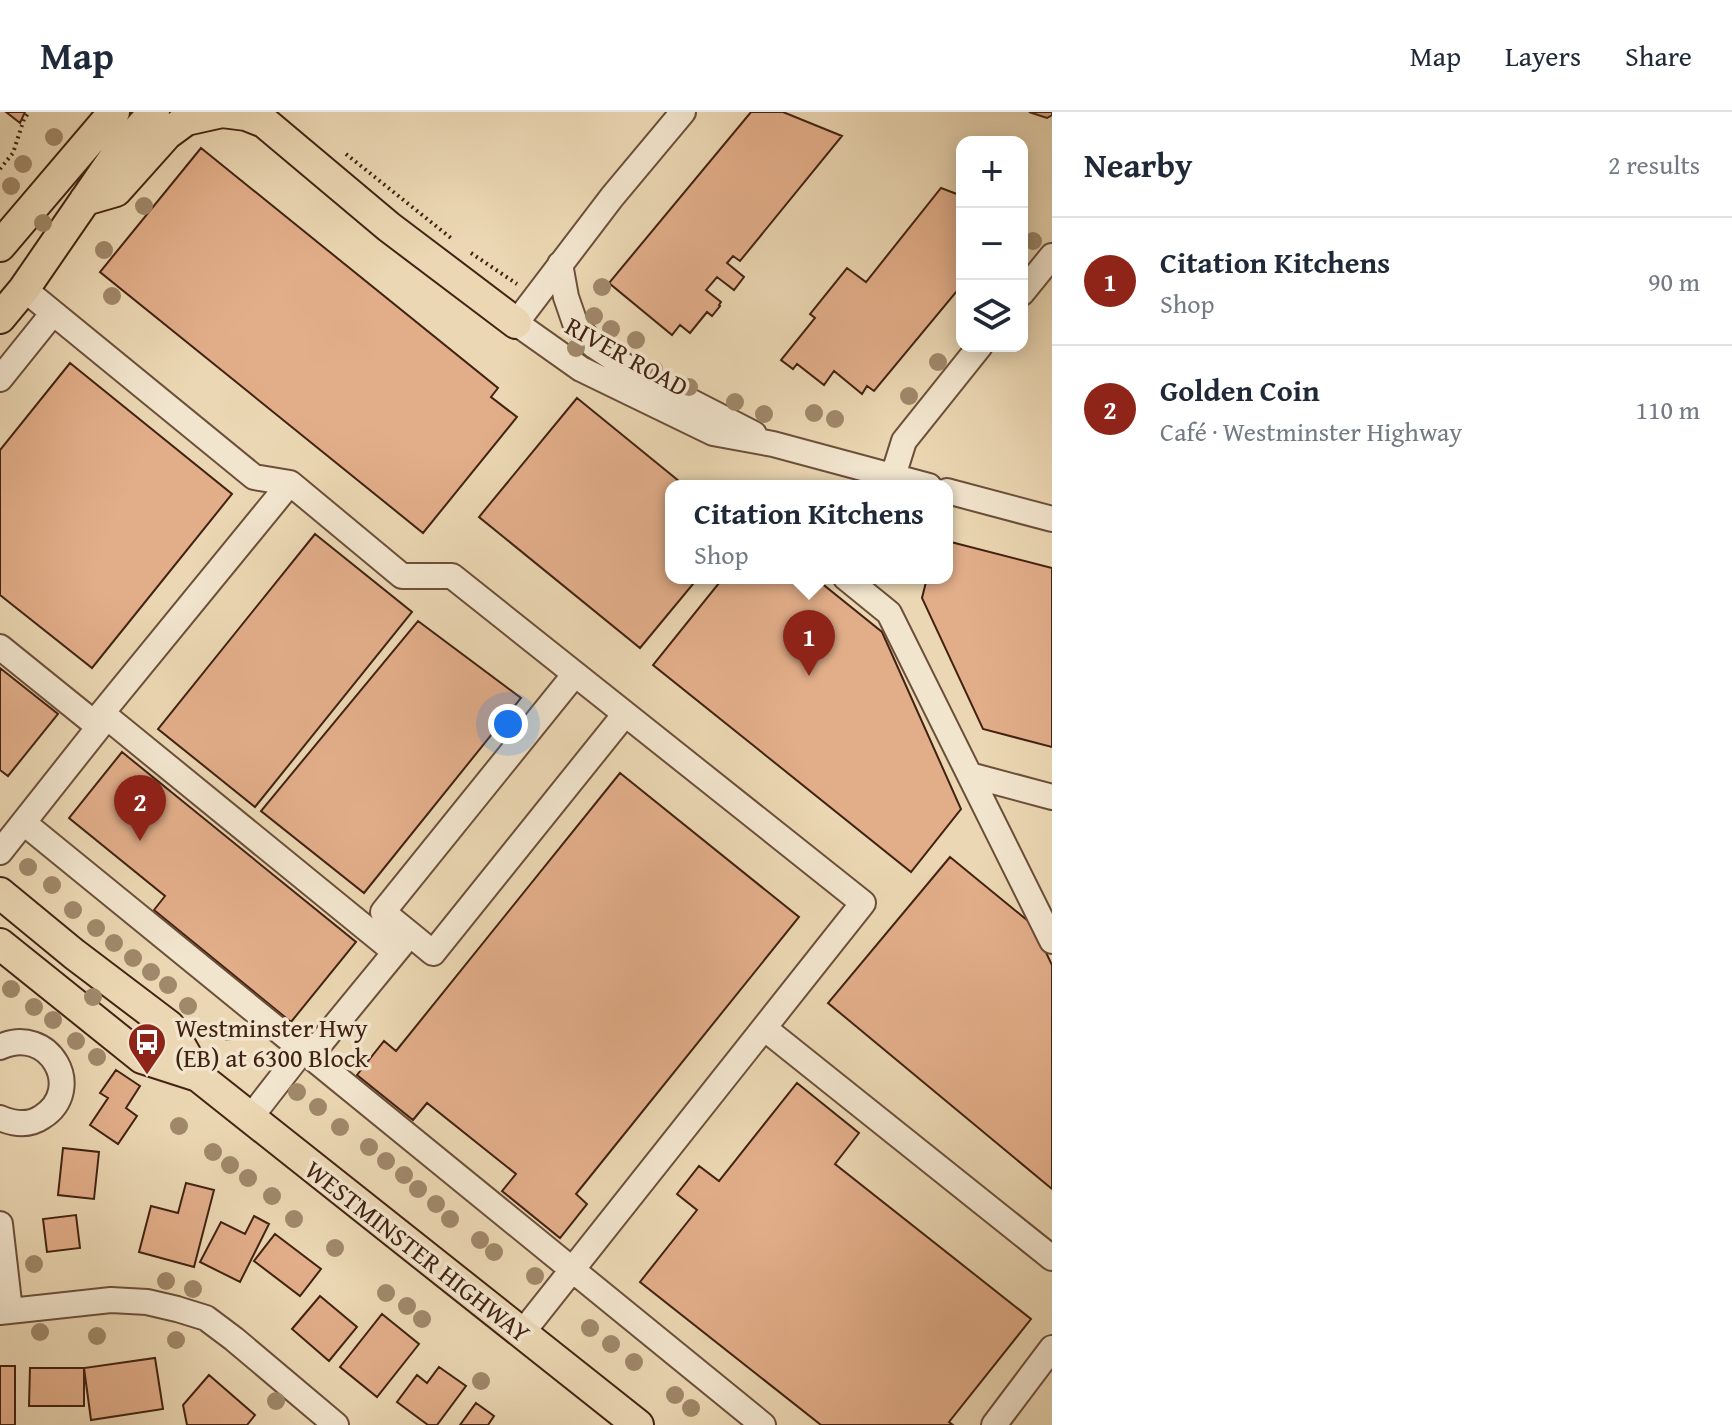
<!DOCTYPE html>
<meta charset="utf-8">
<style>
:root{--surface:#fff;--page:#f2f2f3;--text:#1f2937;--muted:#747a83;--line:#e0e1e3;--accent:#8f2418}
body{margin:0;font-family:"Gentium Book Plus",serif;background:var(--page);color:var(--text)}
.controls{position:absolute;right:24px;top:24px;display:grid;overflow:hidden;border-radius:16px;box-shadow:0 4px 20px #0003}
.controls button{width:72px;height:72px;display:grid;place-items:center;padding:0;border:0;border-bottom:2px solid var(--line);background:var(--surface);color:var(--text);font:40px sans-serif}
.you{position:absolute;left:508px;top:612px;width:28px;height:28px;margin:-20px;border:6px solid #fff;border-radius:50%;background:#1a73e8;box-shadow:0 0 0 12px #1a73e833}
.badge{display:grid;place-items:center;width:52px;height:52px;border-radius:50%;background:var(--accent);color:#fff;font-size:26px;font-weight:700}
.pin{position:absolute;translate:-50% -66px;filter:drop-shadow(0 2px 4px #0008)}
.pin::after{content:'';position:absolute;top:42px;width:28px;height:24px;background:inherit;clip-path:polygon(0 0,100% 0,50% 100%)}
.popup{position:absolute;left:665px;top:368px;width:288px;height:104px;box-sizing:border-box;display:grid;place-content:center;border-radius:16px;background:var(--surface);filter:drop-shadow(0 2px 6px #0005);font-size:26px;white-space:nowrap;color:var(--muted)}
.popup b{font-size:30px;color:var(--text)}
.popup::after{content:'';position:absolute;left:50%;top:100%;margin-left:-16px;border:16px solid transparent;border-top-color:var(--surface)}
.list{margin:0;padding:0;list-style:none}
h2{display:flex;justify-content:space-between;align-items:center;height:104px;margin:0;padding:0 32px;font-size:34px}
h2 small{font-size:26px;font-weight:400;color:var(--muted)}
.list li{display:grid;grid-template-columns:52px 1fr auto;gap:24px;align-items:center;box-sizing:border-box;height:128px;padding:0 32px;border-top:2px solid var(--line)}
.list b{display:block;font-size:30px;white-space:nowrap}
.list p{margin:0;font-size:26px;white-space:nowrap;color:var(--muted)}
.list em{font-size:26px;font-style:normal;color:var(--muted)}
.icon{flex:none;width:44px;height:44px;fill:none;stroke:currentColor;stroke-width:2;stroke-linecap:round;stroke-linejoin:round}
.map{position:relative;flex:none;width:1052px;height:1313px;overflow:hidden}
header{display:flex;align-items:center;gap:48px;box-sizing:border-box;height:112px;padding:0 40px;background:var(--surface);border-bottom:2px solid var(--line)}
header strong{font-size:38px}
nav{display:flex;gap:44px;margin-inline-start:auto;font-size:28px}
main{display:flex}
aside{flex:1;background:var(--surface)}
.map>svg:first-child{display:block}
.building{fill:#e2ae8a;stroke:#422212;stroke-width:2}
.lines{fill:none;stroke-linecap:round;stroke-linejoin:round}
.minor-casing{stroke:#6c4f3a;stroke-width:28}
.major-casing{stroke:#422212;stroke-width:34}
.path{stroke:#422212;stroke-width:4;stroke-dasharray:2 4;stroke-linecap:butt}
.minor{stroke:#f2e5ce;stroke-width:24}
.major{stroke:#ebd7b3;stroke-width:30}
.tree{fill:#a0886a}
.labels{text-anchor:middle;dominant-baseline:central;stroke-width:7;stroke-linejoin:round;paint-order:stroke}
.street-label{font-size:26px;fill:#422212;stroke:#f2e5ce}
.poi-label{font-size:26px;fill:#422212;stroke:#f2e5ce;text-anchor:start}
</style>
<header>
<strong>Map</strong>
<nav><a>Map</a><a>Layers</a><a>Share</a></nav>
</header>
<main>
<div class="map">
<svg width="1052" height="1313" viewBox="0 0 1052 1313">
<rect width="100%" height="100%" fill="#ebd7b3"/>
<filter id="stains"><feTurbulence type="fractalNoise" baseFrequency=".0025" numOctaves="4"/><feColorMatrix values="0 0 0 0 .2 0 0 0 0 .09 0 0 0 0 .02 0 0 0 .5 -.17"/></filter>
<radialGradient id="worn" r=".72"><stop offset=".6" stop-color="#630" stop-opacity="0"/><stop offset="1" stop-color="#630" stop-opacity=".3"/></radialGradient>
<!-- building -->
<path class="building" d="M 6,0 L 25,0 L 20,11 Z
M 751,0 L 783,0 L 842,24 L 740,149 L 733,144 L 727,151 L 744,165 L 734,178 L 717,165 L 706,178 L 721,190 L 719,193 L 720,194 L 712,204 L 707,200 L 690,221 L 680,213 L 672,223 L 609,171 Z
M 1029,0 L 1052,0 L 1052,3 L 1047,6 Z
M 201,36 L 498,276 L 491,285 L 517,305 L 423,421 L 100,160 Z
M 941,76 L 962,84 L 962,173 L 874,279 L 867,274 L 862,282 L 834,259 L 824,273 L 797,252 L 793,257 L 781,248 L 815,206 L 810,202 L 847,156 L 866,170 Z
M 70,251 L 232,382 L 92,556 L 0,483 L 0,338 Z
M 577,286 L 685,374 L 671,374 L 671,466 L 698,466 L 640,536 L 479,405 Z
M 315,422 L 412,500 L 255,695 L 158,617 Z
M 947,429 L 1052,456 L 1052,635 L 983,617 L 922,486 L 927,466 L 947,466 Z
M 723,466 L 815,466 L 882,520 L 961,697 L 911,760 L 653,553 Z
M 418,509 L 521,586 L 364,781 L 261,699 Z
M 0,556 L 58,602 L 8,664 L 0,658 Z
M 122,640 L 356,830 L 291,910 L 154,798 L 165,784 L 69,706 Z
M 620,661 L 799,805 L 576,1082 L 587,1092 L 560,1126 L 502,1079 L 516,1062 L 427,991 L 413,1008 L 357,963 L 384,929 L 396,939 Z
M 950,745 L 1033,813 L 1052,853 L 1052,1077 L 828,891 Z
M 116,958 L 140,974 L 126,996 L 137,1004 L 118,1032 L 90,1013 L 108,986 L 100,981 Z
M 797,971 L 859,1021 L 835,1052 L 1031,1207 L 949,1310 L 953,1313 L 821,1313 L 640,1170 L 697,1098 L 677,1082 L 699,1054 L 719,1069 Z
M 63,1036 L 99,1040 L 94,1087 L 58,1083 Z
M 186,1071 L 214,1078 L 194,1155 L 139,1140 L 151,1094 L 178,1101 Z
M 76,1103 L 80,1136 L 47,1140 L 43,1107 Z
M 254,1104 L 269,1112 L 240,1170 L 200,1150 L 221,1110 L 245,1122 Z
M 275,1122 L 321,1157 L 300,1184 L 254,1149 Z
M 320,1184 L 357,1215 L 329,1249 L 292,1217 Z
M 382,1202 L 419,1232 L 377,1285 L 340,1255 Z
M 155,1246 L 163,1297 L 91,1308 L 84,1256 Z
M 0,1254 L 15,1254 L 15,1313 L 0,1313 Z
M 439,1255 L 466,1274 L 437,1313 L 428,1313 L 397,1290 L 417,1263 L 427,1271 Z
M 30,1256 L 84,1256 L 84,1294 L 29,1294 Z
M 209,1263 L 255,1303 L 247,1313 L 187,1313 L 183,1293 Z
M 476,1291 L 494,1304 L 488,1313 L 460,1313 Z"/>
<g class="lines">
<!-- minor casing -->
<g class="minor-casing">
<path id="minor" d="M 683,0 L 612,85 L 516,211 L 581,257 L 713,321 L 773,332 L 929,374
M 560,152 L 566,185 L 575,211 L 593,233 L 637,262 L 754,322
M 24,177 L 254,365 L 290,371 L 402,464 L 452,464 L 863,791 L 522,1221
M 1022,181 L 1052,144
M 0,267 L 53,201
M 893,364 L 904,329 L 980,234
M 947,379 L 1052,407
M 846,466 L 889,501 L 1052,829
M 0,535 L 99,615
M 102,601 L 395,840
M 970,663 L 1052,685
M 24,711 L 763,1313
M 0,740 L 99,615 L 102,601 L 290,371
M 410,822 L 383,800 L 575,562
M 764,916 L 1052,1146
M 0,935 C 49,912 86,977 42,1005 C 29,1014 14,1012 0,1006
M 310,944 L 410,822 L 433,841 L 625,602
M 250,1006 L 303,938
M 0,1112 L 10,1199
M 0,1200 L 111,1188 L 147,1190 L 177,1197 L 206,1206 L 234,1227 L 336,1313
M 994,1313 L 1052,1236"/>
</g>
<!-- major casing -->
<g class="major-casing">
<path id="major" d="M 85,88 L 116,79 L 167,22 L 186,8 L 222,0 L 246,3 L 264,10 L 389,115 L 516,211
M 0,134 L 114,0
M 0,206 L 24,177 L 119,39 L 154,0
M 0,781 L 74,842 L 169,914 L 198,964
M 0,832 L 142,946 L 198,964 L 638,1313"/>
</g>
<!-- path -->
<path class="path" d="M 346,42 L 451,126
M 0,57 L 13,41 L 24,7 L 29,0
M 471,141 L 517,172"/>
<!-- minor -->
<use href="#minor" class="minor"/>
<!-- major -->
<use href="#major" class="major"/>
</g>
<!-- trees -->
<g class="tree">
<circle cx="54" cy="25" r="9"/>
<circle cx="23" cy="52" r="9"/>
<circle cx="11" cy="74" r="9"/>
<circle cx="144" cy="94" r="9"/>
<circle cx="43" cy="111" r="9"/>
<circle cx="1033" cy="129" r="9"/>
<circle cx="104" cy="138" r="9"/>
<circle cx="602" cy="175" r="9"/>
<circle cx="112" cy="184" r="9"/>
<circle cx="594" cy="204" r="9"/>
<circle cx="611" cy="217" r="9"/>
<circle cx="636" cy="228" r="9"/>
<circle cx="576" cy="236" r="9"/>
<circle cx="938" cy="250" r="9"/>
<circle cx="654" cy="257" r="9"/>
<circle cx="689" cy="275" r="9"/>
<circle cx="909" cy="284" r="9"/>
<circle cx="735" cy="290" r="9"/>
<circle cx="814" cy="301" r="9"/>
<circle cx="764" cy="302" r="9"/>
<circle cx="835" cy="307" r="9"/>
<circle cx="28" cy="755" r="9"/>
<circle cx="52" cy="773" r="9"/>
<circle cx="73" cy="798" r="9"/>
<circle cx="96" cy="816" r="9"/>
<circle cx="114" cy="831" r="9"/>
<circle cx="133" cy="846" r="9"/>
<circle cx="151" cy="860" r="9"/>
<circle cx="168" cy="873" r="9"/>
<circle cx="11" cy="877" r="9"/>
<circle cx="93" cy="885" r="9"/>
<circle cx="188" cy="894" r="9"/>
<circle cx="34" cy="895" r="9"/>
<circle cx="53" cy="908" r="9"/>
<circle cx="228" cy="920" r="9"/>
<circle cx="76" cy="929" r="9"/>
<circle cx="154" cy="929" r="9"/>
<circle cx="97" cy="945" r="9"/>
<circle cx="297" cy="980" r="9"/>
<circle cx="318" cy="995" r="9"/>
<circle cx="179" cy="1014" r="9"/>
<circle cx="340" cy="1015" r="9"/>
<circle cx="369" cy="1035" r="9"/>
<circle cx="213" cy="1040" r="9"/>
<circle cx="386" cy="1049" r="9"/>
<circle cx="230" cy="1053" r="9"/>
<circle cx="404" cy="1063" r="9"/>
<circle cx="248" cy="1066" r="9"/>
<circle cx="418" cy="1077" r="9"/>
<circle cx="272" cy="1084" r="9"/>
<circle cx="436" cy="1092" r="9"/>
<circle cx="294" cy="1107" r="9"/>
<circle cx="450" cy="1107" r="9"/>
<circle cx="480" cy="1128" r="9"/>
<circle cx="335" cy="1136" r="9"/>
<circle cx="494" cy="1140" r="9"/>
<circle cx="34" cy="1152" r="9"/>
<circle cx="535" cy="1164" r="9"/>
<circle cx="166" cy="1169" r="9"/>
<circle cx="193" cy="1177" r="9"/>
<circle cx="386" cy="1181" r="9"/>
<circle cx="407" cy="1194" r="9"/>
<circle cx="422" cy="1207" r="9"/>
<circle cx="590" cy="1216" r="9"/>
<circle cx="40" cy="1220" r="9"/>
<circle cx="97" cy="1224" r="9"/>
<circle cx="176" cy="1228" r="9"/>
<circle cx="611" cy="1232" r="9"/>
<circle cx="634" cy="1250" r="9"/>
<circle cx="481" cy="1269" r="9"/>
<circle cx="675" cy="1283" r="9"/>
<circle cx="276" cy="1289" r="9"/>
<circle cx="691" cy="1296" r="9"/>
</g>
<!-- icons -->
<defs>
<g id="bus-pin" transform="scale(2)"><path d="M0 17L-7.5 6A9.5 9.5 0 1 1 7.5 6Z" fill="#8f2418" stroke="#f2e5ce"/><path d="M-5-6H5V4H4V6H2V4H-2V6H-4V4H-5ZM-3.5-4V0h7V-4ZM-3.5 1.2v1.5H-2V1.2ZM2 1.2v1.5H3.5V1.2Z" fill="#fff"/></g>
</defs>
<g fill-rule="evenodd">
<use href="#bus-pin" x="147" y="930"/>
</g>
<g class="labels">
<!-- street labels -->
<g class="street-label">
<text transform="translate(627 244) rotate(29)">RIVER ROAD</text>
<text transform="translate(418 1139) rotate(38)">WESTMINSTER HIGHWAY</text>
</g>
<!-- poi labels -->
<g class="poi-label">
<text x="175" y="915">Westminster Hwy<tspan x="175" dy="30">(EB) at 6300 Block</tspan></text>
</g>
</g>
<rect width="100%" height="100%" filter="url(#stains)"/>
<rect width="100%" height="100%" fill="url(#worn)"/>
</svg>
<div class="controls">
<button>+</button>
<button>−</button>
<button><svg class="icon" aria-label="layers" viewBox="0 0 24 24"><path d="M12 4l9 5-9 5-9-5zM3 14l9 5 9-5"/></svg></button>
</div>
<div class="you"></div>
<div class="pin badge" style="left:809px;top:564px">1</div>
<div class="popup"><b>Citation Kitchens</b>Shop</div>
<div class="pin badge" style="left:140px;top:729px">2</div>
</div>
<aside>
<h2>Nearby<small>2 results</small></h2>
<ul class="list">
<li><span class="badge">1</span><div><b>Citation Kitchens</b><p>Shop</p></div><em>90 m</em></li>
<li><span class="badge">2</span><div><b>Golden Coin</b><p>Café · Westminster Highway</p></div><em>110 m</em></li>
</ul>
</aside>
</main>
